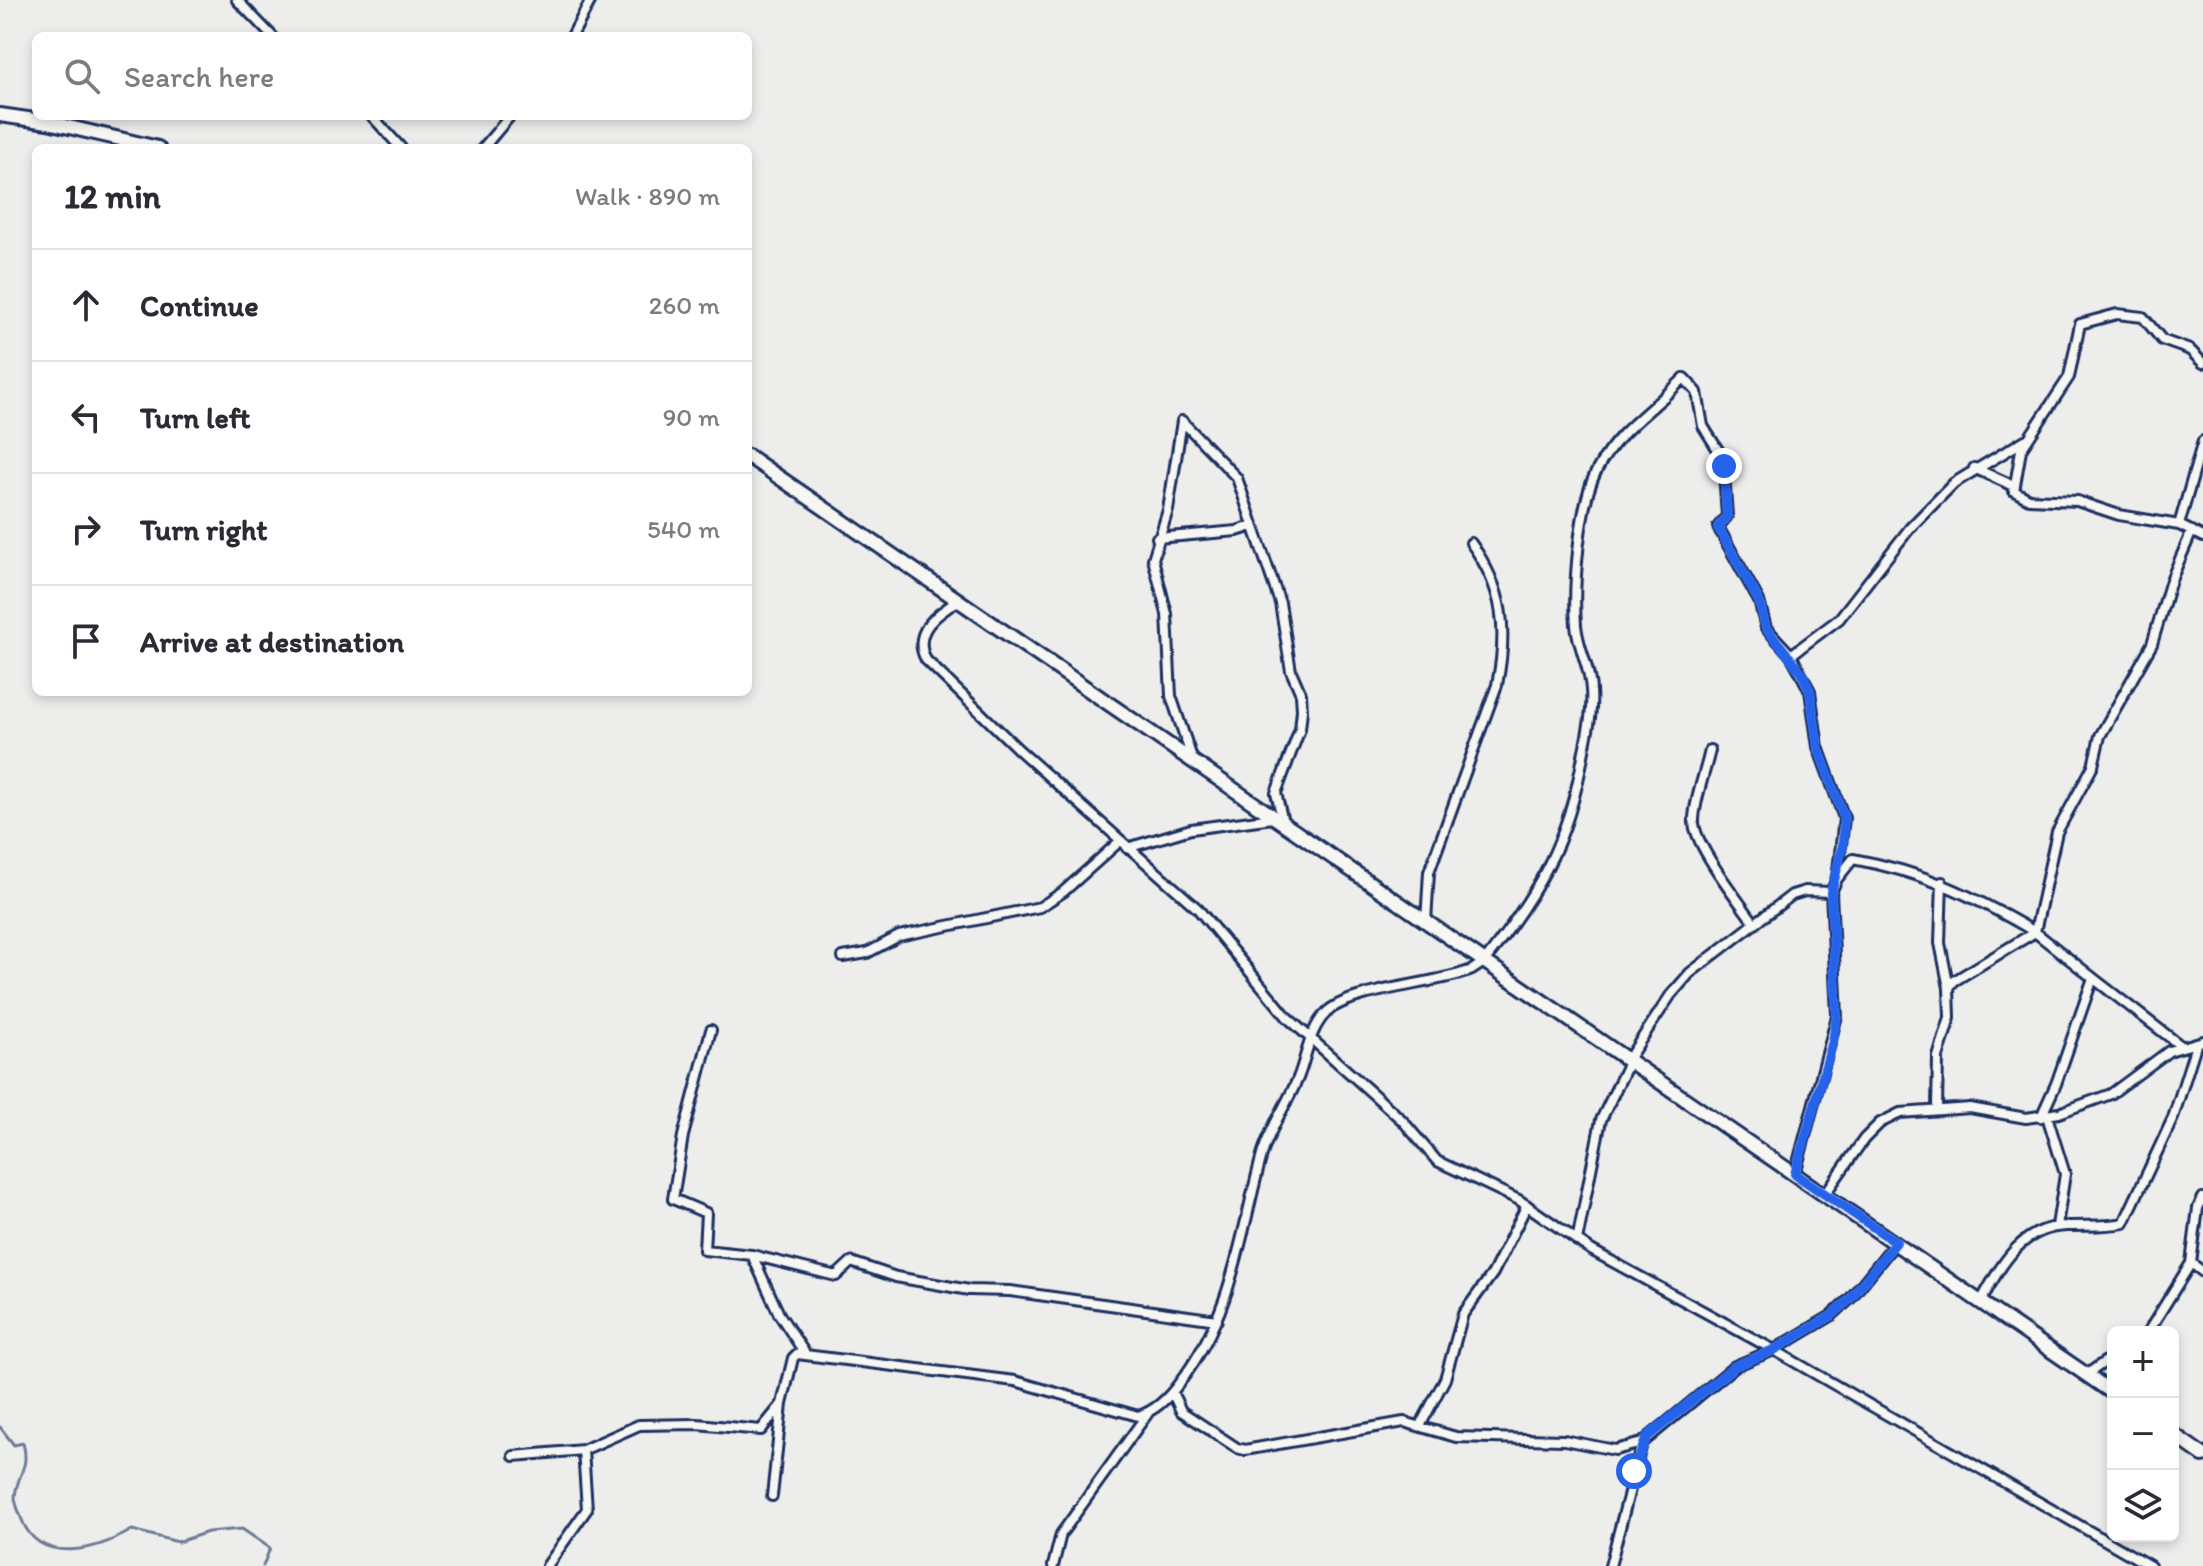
<!DOCTYPE html>
<meta charset="utf-8">
<style>
:root{--surface:#fff;--page:#f2f2f3;--text:#2b2b33;--muted:#7c7c81;--line:#e1e1e2}
body{margin:0;font-family:Itim,sans-serif;background:var(--page);color:var(--text)}
.controls{position:absolute;right:24px;bottom:24px;display:grid;overflow:hidden;border-radius:12px;box-shadow:0 4px 12px #0003}
.controls button{width:72px;height:72px;display:grid;place-items:center;padding:0;border:0;border-bottom:2px solid var(--line);background:var(--surface);color:var(--text);font:40px sans-serif}
.stop{position:absolute;width:24px;height:24px;margin:-18px;border:6px solid #2563eb;border-radius:50%;background:#fff}
.stop.end{background:#2563eb;border-color:#fff;box-shadow:0 2px 8px #0008}
.list{margin:0;padding:0;list-style:none}
h2{display:flex;justify-content:space-between;align-items:center;height:104px;margin:0;padding:0 32px;font-size:34px}
h2 small{font-size:26px;font-weight:400;color:var(--muted)}
.list li{display:grid;grid-template-columns:52px 1fr auto;gap:24px;align-items:center;box-sizing:border-box;height:112px;padding:0 32px;border-top:2px solid var(--line)}
.list b{display:block;font-size:30px;white-space:nowrap}
.list em{font-size:26px;font-style:normal;color:var(--muted)}
.icon{flex:none;width:44px;height:44px;fill:none;stroke:currentColor;stroke-width:2;stroke-linecap:round;stroke-linejoin:round}
.map{position:relative;flex:none;width:2203px;height:1566px;overflow:hidden}
.search{position:absolute;background:var(--surface);box-shadow:0 4px 12px #0003;left:32px;top:32px;width:720px;height:88px;display:flex;align-items:center;gap:20px;box-sizing:border-box;padding:0 28px;border-radius:12px;color:var(--muted);font-size:30px}
.panel{position:absolute;background:var(--surface);box-shadow:0 4px 12px #0003;left:32px;top:144px;width:720px;height:552px;border-radius:12px}
.map>svg:first-child{display:block}
.lines{fill:none;stroke-linecap:round;stroke-linejoin:round}
.stream{stroke:#6e7a96;stroke-width:3}
.minor-casing{stroke:#1b2f5e;stroke-width:14}
.secondary-casing{stroke:#1b2f5e;stroke-width:18}
.minor{stroke:#f6f6f2;stroke-width:8}
.secondary{stroke:#f6f6f2;stroke-width:12}
.route{stroke:#2563eb;stroke-width:10}
</style>
<div class="map">
<svg width="2203" height="1566" viewBox="0 0 2203 1566">
<rect width="100%" height="100%" fill="#edeeec"/>
<filter id="ink" filterUnits="userSpaceOnUse"><feTurbulence type="fractalNoise" baseFrequency=".0125" numOctaves="2"/><feDisplacementMap in="SourceGraphic" scale="16" xChannelSelector="R" yChannelSelector="G"/><feConvolveMatrix kernelMatrix="1 2 1 2 8 2 1 2 1" color-interpolation-filters="sRGB"/></filter>
<g filter="url(#ink)">
<g class="lines">
<!-- stream -->
<path class="stream" d="M 0,1427 L 14,1445 L 23,1443 C 30,1469 17,1473 15,1497 C 15,1504 20,1514 22,1520 C 40,1566 97,1550 132,1530 L 178,1542 L 208,1532 L 242,1529 L 270,1548 L 263,1566"/>
<!-- minor casing -->
<g class="minor-casing">
<path id="minor" d="M 237,0 L 272,36
M 572,36 L 591,0
M 372,116 L 401,148
M 483,148 L 510,116
M 1182,421 L 1237,478 L 1280,603 L 1291,671 L 1301,694 L 1302,710 L 1300,729 L 1276,793 L 1283,822
M 1182,421 L 1168,510 L 1153,559 L 1167,614 L 1171,696 L 1193,761
M 2203,441 L 2179,525 L 2203,537
M 1974,468 L 2014,486
M 2179,525 L 2119,515 L 2077,501 L 2029,499 L 2014,491 L 2021,450 L 2069,377 L 2080,324 L 2117,314 L 2143,317 L 2162,340 L 2190,350 L 2203,363
M 1157,538 L 1237,531 L 1252,526
M 960,600 C 937,613 911,632 926,660 L 1019,750 L 1198,909 L 1288,1018 L 1402,1120 L 1437,1161 L 1519,1200 L 1591,1250 L 1774,1350
M 1791,655 L 1839,619 L 1910,528 L 1954,483 L 2025,440
M 1710,750 C 1706,770 1693,804 1694,823 C 1696,847 1740,903 1755,924
M 1127,848 L 1191,829 L 1273,818
M 1942,882 L 1940,943 L 1949,988
M 1426,922 L 1429,872 L 1497,685 C 1508,630 1504,589 1471,543
M 843,957 L 867,953 L 899,936 L 1040,907 L 1063,892 L 1120,841
M 711,1030 L 683,1136 L 673,1199 L 706,1213 L 704,1250 L 752,1255 L 779,1314 L 804,1352
M 1627,1061 L 1670,996 L 1690,973 L 1792,895 L 1805,891 L 1831,892
M 1937,1108 L 1938,1057 L 1950,1018 L 1949,988 L 1954,981 L 2035,932 L 2093,978
M 2047,1116 L 2065,1174 L 2057,1226
M 2041,1117 L 2056,1084 L 2093,978 L 2181,1046
M 1795,1174 L 1837,1016 L 1831,892 L 1837,879
M 1825,1194 L 1864,1139 L 1880,1123 L 1900,1113 L 1970,1108 L 2026,1118 L 2059,1113 L 2111,1094 L 2169,1051 L 2203,1041
M 1577,1241 L 1601,1120 L 1629,1062
M 1896,1242 L 1850,1299 L 1831,1316 L 1774,1350 L 2150,1566
M 752,1255 L 836,1276 L 851,1262 L 896,1277 L 969,1290 L 1010,1291 L 1217,1320
M 2191,1263 L 2203,1272
M 1981,1301 C 2001,1266 2020,1227 2067,1226 C 2087,1225 2104,1227 2124,1223 L 2173,1118 L 2196,1045
M 2148,1332 L 2191,1263 L 2198,1208 L 2203,1198
M 2086,1375 L 2113,1356
M 1172,1392 L 1181,1411 L 1237,1448 L 1245,1450 L 1404,1422 L 1456,1437 L 1564,1440 L 1615,1450 L 1642,1443
M 1420,1426 L 1445,1379 L 1463,1314 L 1493,1273 L 1527,1205
M 514,1456 L 583,1450
M 772,1496 L 782,1404 L 793,1358 L 797,1354 L 1015,1381 L 1138,1416 C 1155,1411 1170,1396 1180,1382 C 1233,1314 1240,1235 1262,1155 C 1270,1127 1287,1105 1298,1078 C 1307,1056 1309,1029 1327,1012 C 1351,989 1439,984 1472,970 L 1484,962 C 1538,893 1568,843 1583,756 C 1587,735 1593,712 1591,690 C 1590,667 1578,648 1576,625 C 1573,586 1579,504 1597,470 C 1617,431 1654,409 1684,378 L 1697,392 L 1703,426 L 1723,458 L 1727,516 L 1718,527 L 1759,601 L 1766,628 L 1791,655 L 1810,691 L 1818,747 L 1844,818 L 1837,879 L 1853,859 C 1925,872 1973,896 2035,932 L 2057,832 L 2093,766 L 2100,736 L 2152,644 L 2171,580 L 2192,531
M 547,1566 L 587,1509 L 583,1450 L 639,1425 L 697,1424 L 761,1430 L 782,1404
M 1053,1566 L 1061,1534 L 1148,1413
M 1610,1566 L 1642,1443 L 1735,1366 L 1774,1350"/>
</g>
<!-- secondary casing -->
<g class="secondary-casing">
<path id="secondary" d="M 0,115 L 48,122 L 158,148
M 748,456 L 2113,1393
M 2173,1434 L 2203,1455"/>
</g>
<!-- minor -->
<use href="#minor" class="minor"/>
<!-- secondary -->
<use href="#secondary" class="secondary"/>
</g>
</g>
<g class="lines" filter="url(#ink)">
<!-- route -->
<path class="route" d="M 1634,1471 L 1647,1437 L 1735,1366 L 1774,1350 L 1831,1316 L 1850,1299 L 1896,1242 L 1795,1174 L 1833,1041 L 1837,1016 L 1831,892 L 1843,845 L 1844,818 L 1818,747 L 1810,691 L 1802,673 L 1766,628 L 1759,601 L 1718,527 L 1727,516 L 1724,466"/>
</g>
</svg>
<div class="controls">
<button>+</button>
<button>−</button>
<button><svg class="icon" aria-label="layers" viewBox="0 0 24 24"><path d="M12 4l9 5-9 5-9-5zM3 14l9 5 9-5"/></svg></button>
</div>
<div class="stop" style="left:1634px;top:1471px"></div>
<div class="stop end" style="left:1724px;top:466px"></div>
<div class="search"><svg class="icon" aria-label="search" viewBox="0 0 24 24"><circle cx="10" cy="10" r="6"/><path d="M15 15l6 6"/></svg>Search here</div>
<section class="panel">
<h2>12 min<small>Walk · 890 m</small></h2>
<ul class="list">
<li><svg class="icon" aria-label="ahead" viewBox="0 0 24 24"><path d="M12 20V5M6 11l6-6 6 6"/></svg><div><b>Continue</b></div><em>260 m</em></li>
<li><svg class="icon" aria-label="left" viewBox="0 0 24 24"><path d="M17 20v-9H6M10 6l-5 5 5 5"/></svg><div><b>Turn left</b></div><em>90 m</em></li>
<li><svg class="icon" aria-label="right" viewBox="0 0 24 24"><path d="M7 20v-9h11M14 6l5 5-5 5"/></svg><div><b>Turn right</b></div><em>540 m</em></li>
<li><svg class="icon" aria-label="arrive" viewBox="0 0 24 24"><path d="M6 21V4h12l-3 4 3 4H6"/></svg><div><b>Arrive at destination</b></div></li>
</ul>
</section>
</div>
